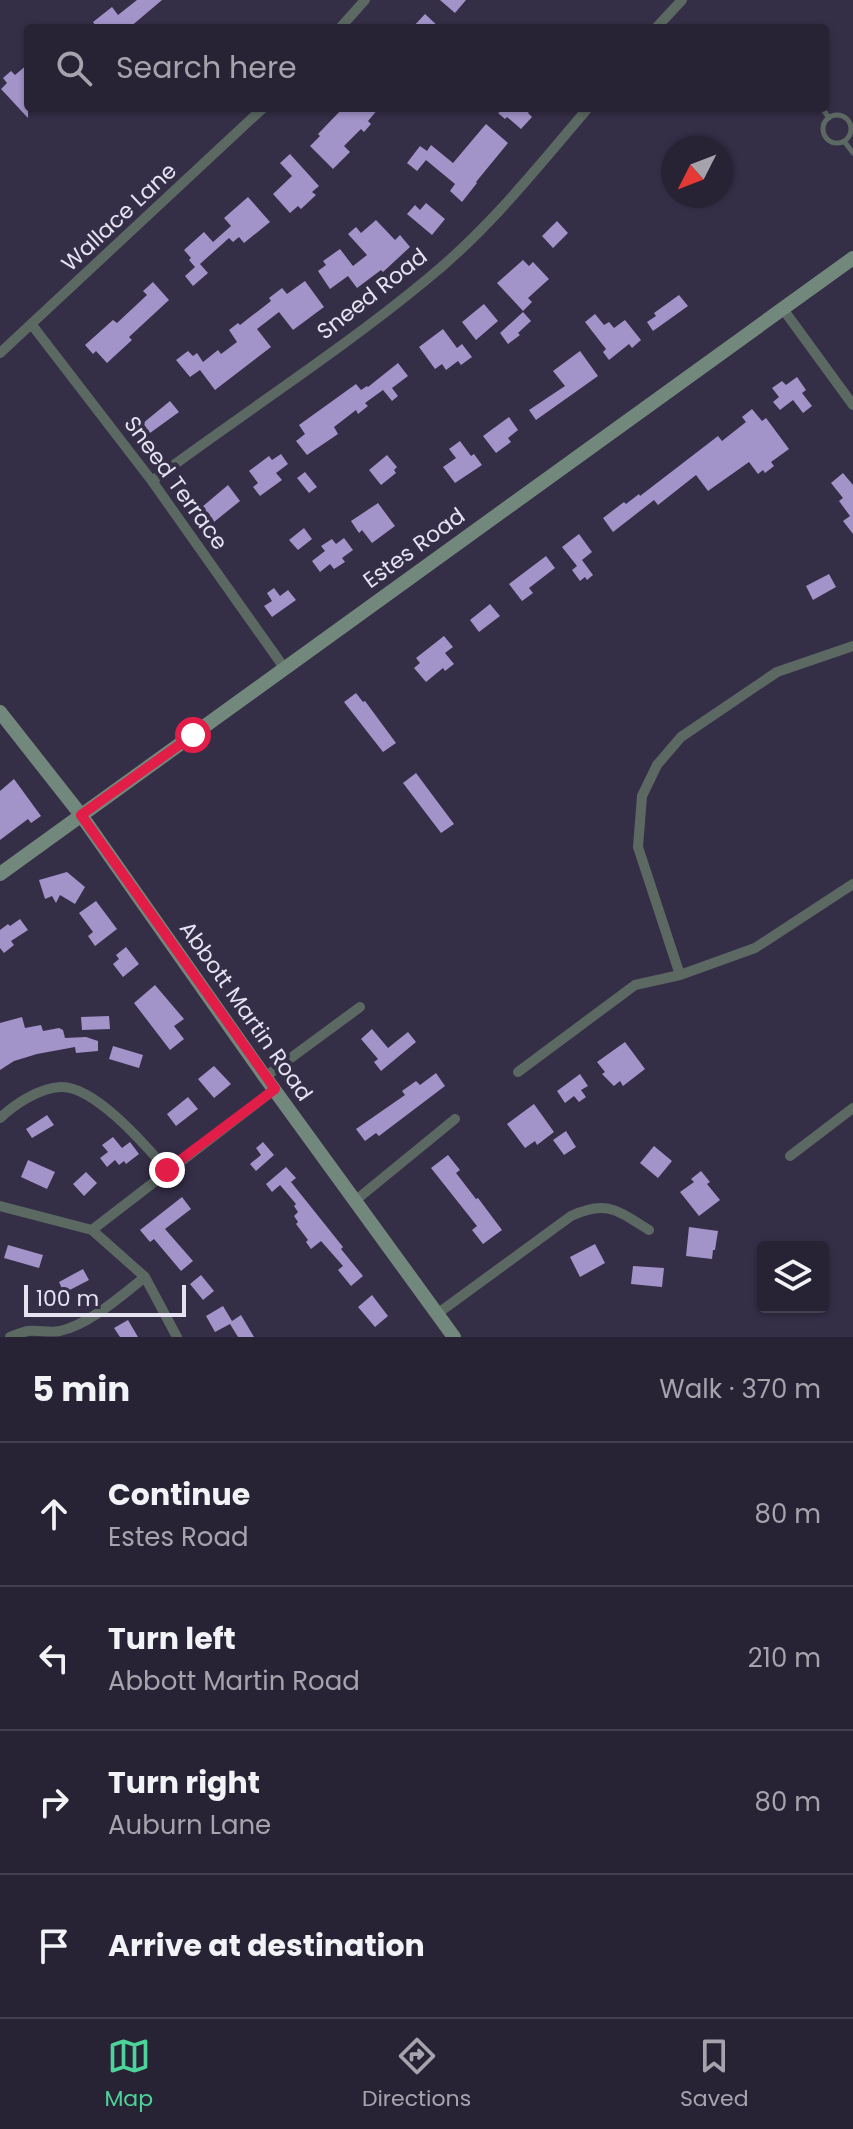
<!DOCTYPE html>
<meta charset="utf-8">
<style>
:root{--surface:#282235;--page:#342f41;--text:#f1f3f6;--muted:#a5a4ad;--line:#443f50;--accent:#4dd39a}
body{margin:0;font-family:Poppins,sans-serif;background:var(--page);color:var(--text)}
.controls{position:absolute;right:24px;bottom:24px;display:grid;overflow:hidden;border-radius:8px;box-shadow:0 2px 6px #0004}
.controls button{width:72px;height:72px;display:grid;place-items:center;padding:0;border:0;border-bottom:2px solid var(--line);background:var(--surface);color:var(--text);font:40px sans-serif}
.compass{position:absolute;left:661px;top:136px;width:72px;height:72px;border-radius:50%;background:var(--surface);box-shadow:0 2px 6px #0004;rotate:228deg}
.scale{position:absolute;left:24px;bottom:20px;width:162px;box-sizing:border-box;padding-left:8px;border:4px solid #e5e2f2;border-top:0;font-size:22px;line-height:28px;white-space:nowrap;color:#e5e2f2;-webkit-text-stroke:6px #352e47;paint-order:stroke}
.stop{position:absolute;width:24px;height:24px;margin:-18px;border:6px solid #e11d48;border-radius:50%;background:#fff}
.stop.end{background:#e11d48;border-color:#fff;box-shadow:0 2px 8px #0008}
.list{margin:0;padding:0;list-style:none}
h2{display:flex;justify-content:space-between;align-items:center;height:104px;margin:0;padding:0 32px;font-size:34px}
h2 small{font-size:26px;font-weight:400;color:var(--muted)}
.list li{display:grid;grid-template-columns:52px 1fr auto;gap:24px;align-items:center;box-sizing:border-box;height:144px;padding:0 32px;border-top:2px solid var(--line)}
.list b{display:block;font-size:30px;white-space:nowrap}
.list p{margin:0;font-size:26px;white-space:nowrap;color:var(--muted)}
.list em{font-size:26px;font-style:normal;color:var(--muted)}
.icon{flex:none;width:44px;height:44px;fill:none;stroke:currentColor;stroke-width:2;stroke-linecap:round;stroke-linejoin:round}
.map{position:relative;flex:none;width:853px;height:1337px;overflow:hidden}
.search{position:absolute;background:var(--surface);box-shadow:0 2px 6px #0004;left:24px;right:24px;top:24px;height:88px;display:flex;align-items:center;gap:20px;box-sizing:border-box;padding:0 28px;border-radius:8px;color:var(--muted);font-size:30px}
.sheet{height:680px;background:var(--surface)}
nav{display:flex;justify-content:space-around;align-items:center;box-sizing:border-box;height:112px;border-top:2px solid var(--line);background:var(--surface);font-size:22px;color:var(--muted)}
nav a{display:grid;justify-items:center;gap:4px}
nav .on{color:var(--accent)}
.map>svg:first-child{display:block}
.building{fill:#a294c9}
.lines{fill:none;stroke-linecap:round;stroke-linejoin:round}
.service{stroke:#5c6962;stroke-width:5}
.minor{stroke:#5c6962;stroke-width:10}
.secondary{stroke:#72887c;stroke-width:14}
.route{stroke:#e11d48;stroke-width:10}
.labels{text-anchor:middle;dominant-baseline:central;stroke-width:8;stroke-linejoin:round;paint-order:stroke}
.street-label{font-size:22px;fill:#e5e2f2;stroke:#352e47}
</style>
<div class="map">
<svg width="853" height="1337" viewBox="0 0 853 1337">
<rect width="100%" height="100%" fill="#352e47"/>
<!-- building -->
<path class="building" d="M 137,0 L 162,0 L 129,28 L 97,28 L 93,22 L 112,7 L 118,15 Z
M 440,0 L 466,0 L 455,13 Z
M 425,14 L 440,28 L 412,28 Z
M 28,64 L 28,118 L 1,89 L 7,83 L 3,78 L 11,71 L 15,75 Z
M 343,108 L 379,108 L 368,121 L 371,124 L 364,132 L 361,129 L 344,146 L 350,152 L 333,169 L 310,146 L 320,136 L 318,134 Z
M 498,108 L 532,108 L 528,113 L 532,117 L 521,129 L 507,117 L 505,119 L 498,113 L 501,111 Z
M 486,124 L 508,143 L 476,182 L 477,183 L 462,202 L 450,191 L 455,184 L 426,160 L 417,171 L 407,163 L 420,146 L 427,151 L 431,145 L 453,163 Z
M 290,154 L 319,186 L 312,192 L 316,195 L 301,209 L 298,206 L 290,213 L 273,194 L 292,176 L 280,163 Z
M 248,197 L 270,222 L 244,243 L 239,237 L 233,242 L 229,238 L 200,264 L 208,273 L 193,286 L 185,276 L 195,267 L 189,260 L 191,258 L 184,250 L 204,232 L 213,242 L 231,226 L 224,218 Z
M 426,203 L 445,219 L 432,235 L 407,214 L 415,205 L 420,210 Z
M 376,220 L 395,240 L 400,235 L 410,247 L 383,272 L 381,270 L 357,288 L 348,276 L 330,289 L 318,271 L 326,265 L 323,261 L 340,249 L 353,266 L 367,255 L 348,234 L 356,227 L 361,233 Z
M 557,221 L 568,233 L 553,248 L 542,236 Z
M 523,260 L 529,266 L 533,262 L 549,279 L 528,298 L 532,302 L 523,311 L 497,283 Z
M 305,281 L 324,307 L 293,330 L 279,312 L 257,329 L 271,347 L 215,390 L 200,370 L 190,377 L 176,360 L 188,351 L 193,356 L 197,353 L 203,362 L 218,350 L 221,354 L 237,342 L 229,330 L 238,323 L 240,325 L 271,301 L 269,298 L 282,288 L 287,294 Z
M 153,282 L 169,300 L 129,337 L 132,340 L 107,363 L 96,351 L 93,354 L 85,345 L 113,320 L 117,323 L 147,295 L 143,291 Z
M 679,295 L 688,306 L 653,331 L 647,322 L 656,316 L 654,313 Z
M 484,304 L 498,321 L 476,340 L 462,322 Z
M 523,312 L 531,321 L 518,333 L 520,335 L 508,344 L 500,333 Z
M 595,314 L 604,325 L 609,322 L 614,328 L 625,320 L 641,340 L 632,348 L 629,344 L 609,360 L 603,352 L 606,349 L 585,322 Z
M 443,329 L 457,348 L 462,344 L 472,357 L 461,365 L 458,361 L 446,370 L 442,364 L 435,369 L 419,347 Z
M 580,351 L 598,376 L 536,420 L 529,410 L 565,386 L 553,371 Z
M 398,363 L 408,376 L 392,388 L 398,396 L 392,401 L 383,390 L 365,403 L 368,406 L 358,414 L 356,410 L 334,427 L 338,434 L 307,455 L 296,441 L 305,434 L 299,425 L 356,384 L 361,390 L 367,386 L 368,387 Z
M 797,377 L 806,390 L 802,393 L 812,406 L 803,413 L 793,400 L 780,410 L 773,402 L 779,397 L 772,388 L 782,381 L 786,385 Z
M 170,401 L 179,412 L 150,433 L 142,424 Z
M 752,409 L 762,421 L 766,418 L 789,449 L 771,462 L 774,466 L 765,473 L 763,470 L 758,474 L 749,462 L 708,491 L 696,475 L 658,505 L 654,500 L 613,532 L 603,518 L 624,502 L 626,504 L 639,494 L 640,496 L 718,436 L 722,441 L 746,422 L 742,417 Z
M 509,417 L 518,430 L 508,438 L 511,442 L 496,453 L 483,436 Z
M 460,441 L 471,456 L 474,454 L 482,465 L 455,483 L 443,467 L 456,458 L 449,449 Z
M 281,454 L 288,464 L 276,473 L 282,480 L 260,496 L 253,487 L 258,483 L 249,471 L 269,456 L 272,460 Z
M 387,455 L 397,467 L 394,470 L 396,473 L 381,485 L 369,470 Z
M 305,472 L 317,487 L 309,493 L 297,478 Z
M 843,473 L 853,485 L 853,534 L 843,521 L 850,516 L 839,501 L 843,498 L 831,483 Z
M 228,485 L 240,501 L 214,522 L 202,507 Z
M 378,503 L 395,526 L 372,543 L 362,530 L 359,533 L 351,521 Z
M 304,528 L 312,539 L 298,550 L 289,540 Z
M 579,534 L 592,552 L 582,560 L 593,575 L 587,580 L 585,577 L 580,581 L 572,570 L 577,566 L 562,547 Z
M 344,538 L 353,550 L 342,558 L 345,562 L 334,569 L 330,564 L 320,572 L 312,561 L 325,551 L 321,546 L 332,539 L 336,544 Z
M 546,556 L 555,568 L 529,588 L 533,593 L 522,601 L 509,584 Z
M 829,574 L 836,587 L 813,600 L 806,586 Z
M 274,588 L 280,596 L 288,590 L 296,600 L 272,617 L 264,606 L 272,601 L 267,593 Z
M 490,604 L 500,616 L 479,632 L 470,620 Z
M 444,636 L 453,647 L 445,653 L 454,664 L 445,671 L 443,668 L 426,682 L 414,668 L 420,663 L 416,658 Z
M 356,693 L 363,702 L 365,701 L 396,743 L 383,752 L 344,702 Z
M 416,773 L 454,824 L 441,833 L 403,783 Z
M 14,779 L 41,816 L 31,823 L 28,819 L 0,840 L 0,791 Z
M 67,872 L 85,887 L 75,904 L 60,895 L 56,903 L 52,896 L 45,899 L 39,880 Z
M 96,901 L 117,929 L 95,946 L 88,936 L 93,932 L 79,913 Z
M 20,919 L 28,930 L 11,941 L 14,945 L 4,953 L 0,948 L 0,930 L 8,924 L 10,926 Z
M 126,947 L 139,964 L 123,977 L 113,964 L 119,959 L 116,955 Z
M 155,985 L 184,1019 L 174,1026 L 184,1039 L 170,1050 L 134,1003 Z
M 109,1016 L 110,1029 L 82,1030 L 81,1017 Z
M 22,1017 L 25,1028 L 41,1025 L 43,1031 L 59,1028 L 63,1030 L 65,1038 L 86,1037 L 98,1041 L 98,1051 L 76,1053 L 75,1047 L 37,1054 L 14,1061 L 0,1070 L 0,1023 Z
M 372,1029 L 388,1048 L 408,1032 L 416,1042 L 381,1071 L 374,1062 L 378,1059 L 361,1039 Z
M 625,1042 L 645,1069 L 623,1086 L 620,1081 L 614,1086 L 602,1074 L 605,1072 L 597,1062 Z
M 113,1046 L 143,1055 L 139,1068 L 109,1059 Z
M 214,1066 L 231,1084 L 214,1098 L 198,1079 Z
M 436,1073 L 445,1086 L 379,1136 L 376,1133 L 365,1141 L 356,1129 L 405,1095 L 402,1091 L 416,1081 L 420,1085 Z
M 580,1074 L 588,1086 L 581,1090 L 586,1097 L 579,1102 L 574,1096 L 565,1103 L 557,1091 Z
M 188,1097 L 198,1109 L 176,1126 L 167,1114 Z
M 534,1104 L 554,1132 L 537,1145 L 535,1141 L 525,1148 L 507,1124 Z
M 47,1115 L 54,1125 L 32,1138 L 26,1129 Z
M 566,1131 L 576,1147 L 564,1155 L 553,1140 Z
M 113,1137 L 122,1148 L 130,1142 L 139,1154 L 126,1164 L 124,1161 L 119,1165 L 115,1160 L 107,1167 L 100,1158 L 108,1152 L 102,1145 Z
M 263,1142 L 274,1155 L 256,1171 L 250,1164 L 261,1155 L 256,1148 Z
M 654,1146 L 672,1161 L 658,1178 L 640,1163 Z
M 448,1155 L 460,1170 L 456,1173 L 476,1199 L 478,1198 L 502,1230 L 483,1244 L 472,1230 L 477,1226 L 431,1168 Z
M 28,1160 L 55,1172 L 47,1189 L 21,1177 Z
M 286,1167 L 296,1178 L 291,1182 L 343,1247 L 341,1249 L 363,1276 L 351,1286 L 338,1270 L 343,1266 L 321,1241 L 311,1249 L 306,1242 L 308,1240 L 296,1224 L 298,1222 L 294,1216 L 298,1212 L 294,1206 L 296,1204 L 280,1185 L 272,1192 L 266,1184 Z
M 701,1171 L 710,1182 L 707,1184 L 720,1200 L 699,1216 L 680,1192 L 694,1182 L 691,1179 Z
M 86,1172 L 97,1183 L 84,1196 L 73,1184 Z
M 182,1197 L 191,1209 L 165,1229 L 193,1261 L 181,1271 L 154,1239 L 150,1242 L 140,1230 Z
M 689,1227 L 718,1231 L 715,1250 L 713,1250 L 712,1259 L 686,1256 Z
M 595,1244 L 605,1263 L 580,1277 L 570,1257 Z
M 8,1245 L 43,1255 L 39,1268 L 4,1258 Z
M 633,1266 L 664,1268 L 662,1287 L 631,1284 Z
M 83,1269 L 89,1280 L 64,1293 L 59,1282 Z
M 201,1275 L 214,1291 L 203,1300 L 190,1284 Z
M 372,1295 L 388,1316 L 375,1327 L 358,1307 Z
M 223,1306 L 232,1321 L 241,1315 L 254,1337 L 238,1337 L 230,1324 L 215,1332 L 206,1316 Z
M 128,1320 L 138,1337 L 120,1337 L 114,1328 Z"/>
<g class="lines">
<!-- service -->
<path class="service" d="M 822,108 L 829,118
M823 129a14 14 0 1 1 28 0a14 14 0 1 1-28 0Z
M 844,141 L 853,153"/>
<!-- minor -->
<path class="minor" d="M 340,28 L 365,0
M 656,28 L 682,0
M 783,309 L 853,405
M 32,325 L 152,481 L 285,669
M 0,353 L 263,108
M 152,481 C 243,413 339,352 426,280 C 488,230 537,168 588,108
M 680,975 L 638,847 L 642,796 L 657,765 L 681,737 L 777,672 L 853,646
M 518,1072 L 635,985 L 680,975 L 755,948 L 853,884
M 265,1077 L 360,1007
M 0,1118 C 15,1104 39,1088 61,1087 C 95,1086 146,1146 167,1170
M 790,1156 L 853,1108
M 356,1200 L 455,1119
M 0,1206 L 92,1230 L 145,1277 L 177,1337
M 92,1230 L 275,1089
M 437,1314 L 571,1216 C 607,1199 618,1211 649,1230
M 10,1337 C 16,1335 22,1332 28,1331 C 39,1330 49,1333 60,1331 C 90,1324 121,1296 145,1277"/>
<!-- secondary -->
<path class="secondary" d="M 0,712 L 81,815 L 265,1077 L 454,1337
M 0,874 L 853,258"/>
</g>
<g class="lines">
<!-- route -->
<path class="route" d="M 167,1170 L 275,1089 L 81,815 L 193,735"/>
</g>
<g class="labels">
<!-- street labels -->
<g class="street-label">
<text transform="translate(119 217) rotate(-43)">Wallace Lane</text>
<text transform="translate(372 294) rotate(-38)">Sneed Road</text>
<text transform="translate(176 483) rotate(54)">Sneed Terrace</text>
<text transform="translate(414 548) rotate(-36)">Estes Road</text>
<text transform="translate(246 1011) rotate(55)">Abbott Martin Road</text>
</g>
</g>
</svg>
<div class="controls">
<button><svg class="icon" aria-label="layers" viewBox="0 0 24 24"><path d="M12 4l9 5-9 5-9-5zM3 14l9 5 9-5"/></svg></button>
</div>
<svg class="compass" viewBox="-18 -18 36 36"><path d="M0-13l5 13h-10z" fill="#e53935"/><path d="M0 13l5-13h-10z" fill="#a5a4ad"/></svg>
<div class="scale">100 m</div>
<div class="stop" style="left:193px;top:735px"></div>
<div class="stop end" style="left:167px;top:1170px"></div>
<div class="search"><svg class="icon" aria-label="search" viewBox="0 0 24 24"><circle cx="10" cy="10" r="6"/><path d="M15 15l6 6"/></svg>Search here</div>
</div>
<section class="sheet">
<h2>5 min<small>Walk · 370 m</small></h2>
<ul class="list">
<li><svg class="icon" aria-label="ahead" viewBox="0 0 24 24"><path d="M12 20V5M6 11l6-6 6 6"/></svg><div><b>Continue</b><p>Estes Road</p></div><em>80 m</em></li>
<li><svg class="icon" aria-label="left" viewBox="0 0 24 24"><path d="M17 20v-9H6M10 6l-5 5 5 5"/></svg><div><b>Turn left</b><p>Abbott Martin Road</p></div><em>210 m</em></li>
<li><svg class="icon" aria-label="right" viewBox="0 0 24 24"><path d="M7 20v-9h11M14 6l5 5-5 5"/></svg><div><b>Turn right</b><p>Auburn Lane</p></div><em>80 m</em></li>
<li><svg class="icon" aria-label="arrive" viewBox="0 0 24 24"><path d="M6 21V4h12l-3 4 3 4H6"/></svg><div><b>Arrive at destination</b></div></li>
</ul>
</section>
<nav>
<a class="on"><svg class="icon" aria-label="map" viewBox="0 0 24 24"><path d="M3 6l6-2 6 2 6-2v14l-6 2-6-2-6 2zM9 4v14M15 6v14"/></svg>Map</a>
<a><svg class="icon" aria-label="directions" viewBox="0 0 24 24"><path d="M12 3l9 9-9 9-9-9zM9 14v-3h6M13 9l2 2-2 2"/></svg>Directions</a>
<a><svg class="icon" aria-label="saved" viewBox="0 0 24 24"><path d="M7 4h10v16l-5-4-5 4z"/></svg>Saved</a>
</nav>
